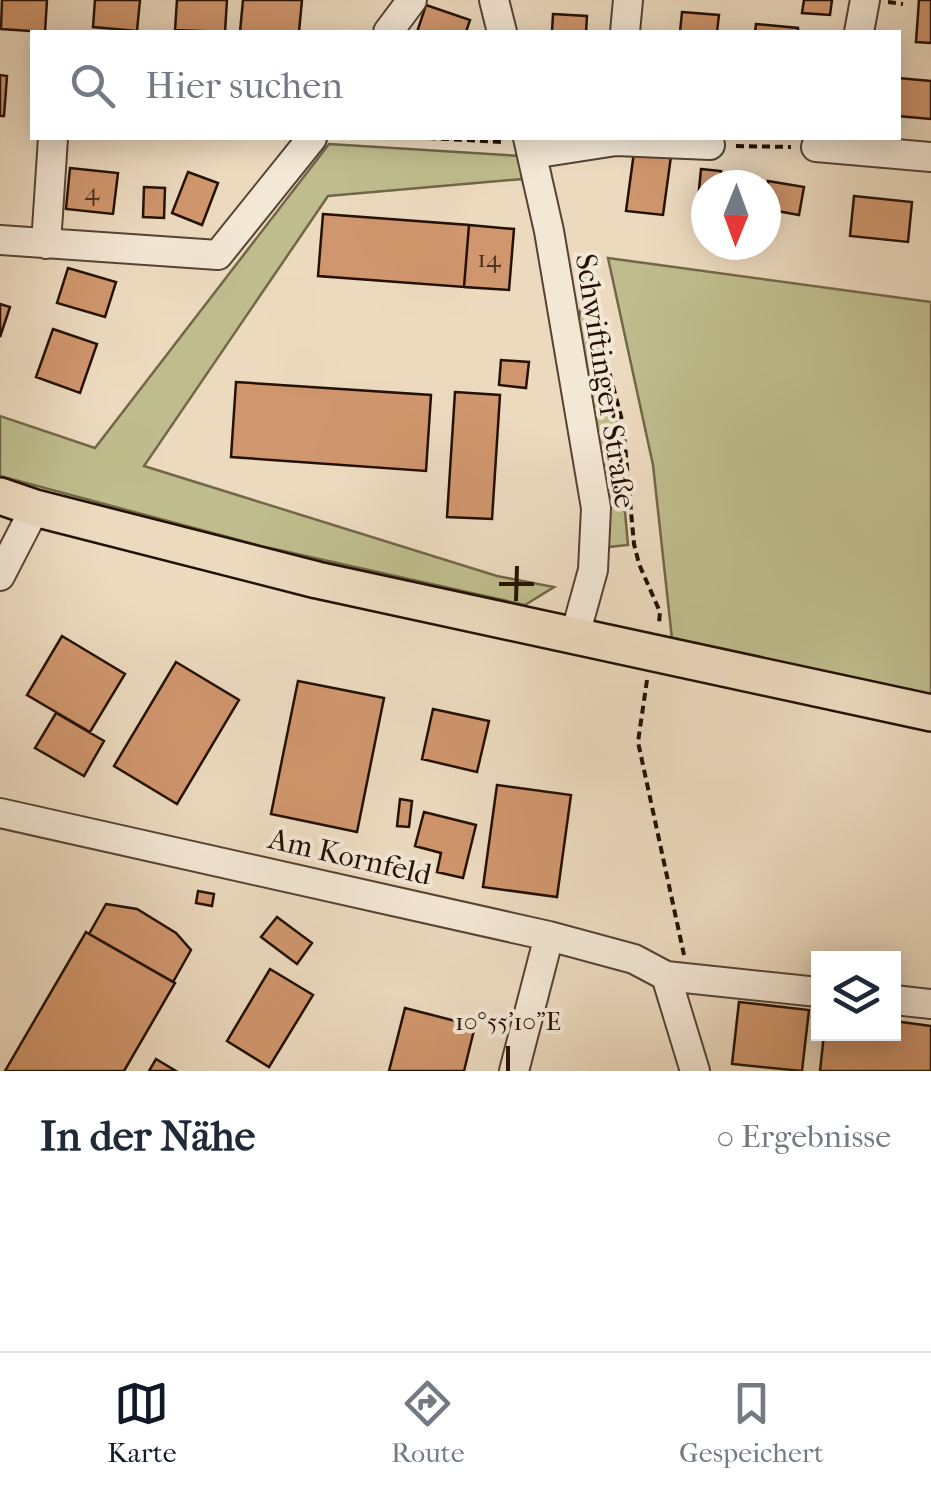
<!DOCTYPE html>
<html lang="de">
<meta charset="utf-8">
<style>
:root{--surface:#fff;--page:#f2f2f3;--text:#1f2937;--muted:#747a83;--line:#e0e1e3;--accent:#111827}
body{margin:0;font-family:"IM FELL French Canon",serif;background:var(--page);color:var(--text)}
.controls{position:absolute;right:30px;bottom:30px;display:grid;overflow:hidden;border-radius:0px;box-shadow:0 5px 25px #0003}
.controls button{width:90px;height:90px;display:grid;place-items:center;padding:0;border:0;border-bottom:2px solid var(--line);background:var(--surface);color:var(--text);font:50px sans-serif}
.compass{position:absolute;left:691px;top:170px;width:90px;height:90px;border-radius:50%;background:var(--surface);box-shadow:0 5px 25px #0003;rotate:181deg}
.list{margin:0;padding:0;list-style:none}
h2{display:flex;justify-content:space-between;align-items:center;height:130px;margin:0;padding:0 40px;font-size:42px}
h2 small{font-size:32px;font-weight:400;color:var(--muted)}
.icon{flex:none;width:55px;height:55px;fill:none;stroke:currentColor;stroke-width:2;stroke-linecap:round;stroke-linejoin:round}
.map{position:relative;flex:none;width:931px;height:1071px;overflow:hidden}
.search{position:absolute;background:var(--surface);box-shadow:0 5px 25px #0003;left:30px;right:30px;top:30px;height:110px;display:flex;align-items:center;gap:25px;box-sizing:border-box;padding:0 35px;border-radius:0px;color:var(--muted);font-size:38px}
.sheet{height:280px;background:var(--surface)}
nav{display:flex;justify-content:space-around;align-items:center;box-sizing:border-box;height:140px;border-top:2px solid var(--line);background:var(--surface);font-size:28px;color:var(--muted)}
nav a{display:grid;justify-items:center;gap:5px}
nav .on{color:var(--accent)}
.map>svg:first-child{display:block}
.green{fill:#bfbd8d;stroke:#726748;stroke-width:2.5}
.building{fill:#d0966d;stroke:#241103;stroke-width:2.5}
.lines{fill:none;stroke-linecap:round;stroke-linejoin:round}
.minor-casing{stroke:#564332;stroke-width:32}
.major-casing{stroke:#241103;stroke-width:40}
.path{stroke:#241103;stroke-width:4;stroke-dasharray:8 5;stroke-linecap:butt}
.minor{stroke:#f3e7d5;stroke-width:28}
.major{stroke:#ecdabf;stroke-width:35}
.ticks{fill:none;stroke:#241103;stroke-width:4}
.labels{text-anchor:middle;dominant-baseline:central;stroke-width:8;stroke-linejoin:round;paint-order:stroke}
.number-label{font-size:25px;fill:#4f321e}
.street-label{font-size:30px;fill:#241103;stroke:#f3e7d5}
.ticks-label{font-size:25px;text-anchor:middle;fill:#241103;stroke:#f3e7d5;stroke-width:8;stroke-linejoin:round;paint-order:stroke}
</style>
<div class="map">
<svg width="931" height="1071" viewBox="0 0 931 1071">
<rect width="100%" height="100%" fill="#ecdabf"/>
<filter id="stains"><feTurbulence type="fractalNoise" baseFrequency=".002" numOctaves="4"/><feColorMatrix values="0 0 0 0 .2 0 0 0 0 .09 0 0 0 0 .02 0 0 0 .5 -.17"/></filter>
<radialGradient id="worn" r=".72"><stop offset=".6" stop-color="#630" stop-opacity="0"/><stop offset="1" stop-color="#630" stop-opacity=".3"/></radialGradient>
<!-- green -->
<path class="green" d="M 329,144 L 520,156 L 522,179 L 328,196 L 144,466 L 497,576 L 554,587 L 525,605 L 261,546 L 0,476 L 0,416 L 95,448 Z
M 608,258 L 931,302 L 931,705 L 673,648 L 653,465 Z
M 581,308 L 591,318 L 617,425 L 628,545 L 608,547 L 606,484 L 587,414 L 578,322 Z"/>
<!-- building -->
<path class="building" d="M 2,0 L 47,0 L 45,32 L 1,29 Z
M 95,0 L 140,0 L 137,31 L 93,27 Z
M 177,0 L 227,0 L 225,32 L 175,30 Z
M 243,0 L 302,0 L 299,32 L 240,32 Z
M 804,0 L 832,0 L 830,15 L 802,13 Z
M 919,0 L 931,0 L 931,43 L 916,42 Z
M 426,5 L 470,20 L 466,32 L 417,32 Z
M 682,12 L 719,15 L 717,32 L 680,32 Z
M 553,14 L 587,16 L 586,32 L 552,32 Z
M 756,24 L 798,28 L 798,32 L 755,32 Z
M 0,75 L 7,76 L 4,116 L 0,116 Z
M 898,78 L 931,81 L 931,119 L 898,116 Z
M 634,152 L 671,156 L 663,215 L 626,211 Z
M 70,168 L 118,173 L 113,214 L 66,209 Z
M 701,169 L 721,171 L 719,185 L 706,185 L 706,190 L 699,190 Z
M 188,172 L 218,183 L 202,225 L 172,213 Z
M 768,181 L 804,187 L 799,215 L 766,209 Z
M 144,187 L 165,188 L 164,218 L 143,217 Z
M 854,196 L 912,202 L 908,242 L 850,236 Z
M 323,214 L 469,225 L 464,287 L 318,276 Z
M 469,225 L 514,229 L 509,290 L 464,287 Z
M 68,268 L 116,282 L 105,317 L 57,303 Z
M 0,304 L 10,307 L 0,337 Z
M 53,329 L 97,344 L 80,393 L 36,377 Z
M 501,360 L 529,362 L 526,388 L 499,385 Z
M 236,382 L 431,395 L 426,471 L 231,457 Z
M 455,392 L 500,395 L 492,519 L 447,517 Z
M 62,636 L 125,674 L 90,732 L 27,695 Z
M 176,662 L 239,700 L 177,804 L 114,766 Z
M 298,681 L 384,698 L 357,832 L 271,814 Z
M 433,709 L 489,721 L 477,772 L 422,759 Z
M 56,713 L 104,741 L 84,776 L 35,748 Z
M 497,785 L 571,795 L 557,897 L 483,887 Z
M 400,799 L 412,801 L 409,827 L 397,826 Z
M 424,812 L 476,825 L 463,878 L 437,872 L 441,853 L 415,846 Z
M 198,891 L 214,894 L 212,906 L 196,903 Z
M 106,904 L 137,909 L 176,933 L 191,950 L 173,982 L 89,934 Z
M 277,917 L 312,943 L 297,964 L 261,937 Z
M 86,932 L 175,983 L 124,1071 L 5,1071 Z
M 270,969 L 313,995 L 269,1067 L 227,1041 Z
M 739,1002 L 809,1010 L 802,1071 L 732,1064 Z
M 405,1008 L 475,1026 L 464,1071 L 389,1071 Z
M 894,1021 L 931,1026 L 931,1071 L 820,1071 L 824,1034 L 894,1034 Z
M 156,1059 L 176,1071 L 149,1071 Z"/>
<g class="lines">
<!-- minor casing -->
<g class="minor-casing">
<path id="minor" d="M 494,0 L 502,32
M 388,32 L 412,0
M 625,32 L 628,0
M 859,32 L 865,0
M 528,138 L 549,231 L 596,508 L 593,570 L 575,635
M 816,147 L 931,157
M 532,154 L 616,141 L 710,145
M 0,240 L 218,255 L 312,138
M 46,244 L 53,138
M 0,576 L 35,508
M 0,813 L 549,936 L 634,959 L 666,976 L 818,992
M 666,976 L 695,1071
M 894,1000 L 931,1004
M 514,1071 L 549,936"/>
</g>
<!-- major casing -->
<g class="major-casing">
<path id="major" d="M 0,496 L 35,508 L 317,580 L 931,713"/>
</g>
<!-- path -->
<path class="path" d="M 888,2 L 903,4
M 428,138 L 503,142
M 736,146 L 791,147
M 583,273 L 623,424 L 634,544 L 639,564 L 660,612 L 659,623
M 647,680 L 638,742 L 684,955"/>
<!-- minor -->
<use href="#minor" class="minor"/>
<!-- major -->
<use href="#major" class="major"/>
</g>
<!-- ticks -->
<path class="ticks" d="M 499,584 L 534,584M 516,601 L 517,566M 508,1071 L 508,1046"/>
<g class="labels">
<!-- number labels -->
<g class="number-label">
<text x="92" y="191">4</text>
<text x="489" y="258">14</text>
</g>
<!-- street labels -->
<g class="street-label">
<text transform="translate(605 381) rotate(81)">Schwiftinger Straße</text>
<text transform="translate(350 857) rotate(13)">Am Kornfeld</text>
</g>
</g>
<g class="ticks-label">
<text x="508" y="1030">10°55'10"E</text>
</g>
<rect width="100%" height="100%" filter="url(#stains)"/>
<rect width="100%" height="100%" fill="url(#worn)"/>
</svg>
<div class="controls">
<button><svg class="icon" aria-label="layers" viewBox="0 0 24 24"><path d="M12 4l9 5-9 5-9-5zM3 14l9 5 9-5"/></svg></button>
</div>
<svg class="compass" viewBox="-18 -18 36 36"><path d="M0-13l5 13h-10z" fill="#e53935"/><path d="M0 13l5-13h-10z" fill="#747a83"/></svg>
<div class="search"><svg class="icon" aria-label="search" viewBox="0 0 24 24"><circle cx="10" cy="10" r="6"/><path d="M15 15l6 6"/></svg>Hier suchen</div>
</div>
<section class="sheet">
<h2>In der Nähe<small>0 Ergebnisse</small></h2>
<ul class="list">
</ul>
</section>
<nav>
<a class="on"><svg class="icon" aria-label="map" viewBox="0 0 24 24"><path d="M3 6l6-2 6 2 6-2v14l-6 2-6-2-6 2zM9 4v14M15 6v14"/></svg>Karte</a>
<a><svg class="icon" aria-label="directions" viewBox="0 0 24 24"><path d="M12 3l9 9-9 9-9-9zM9 14v-3h6M13 9l2 2-2 2"/></svg>Route</a>
<a><svg class="icon" aria-label="saved" viewBox="0 0 24 24"><path d="M7 4h10v16l-5-4-5 4z"/></svg>Gespeichert</a>
</nav>
